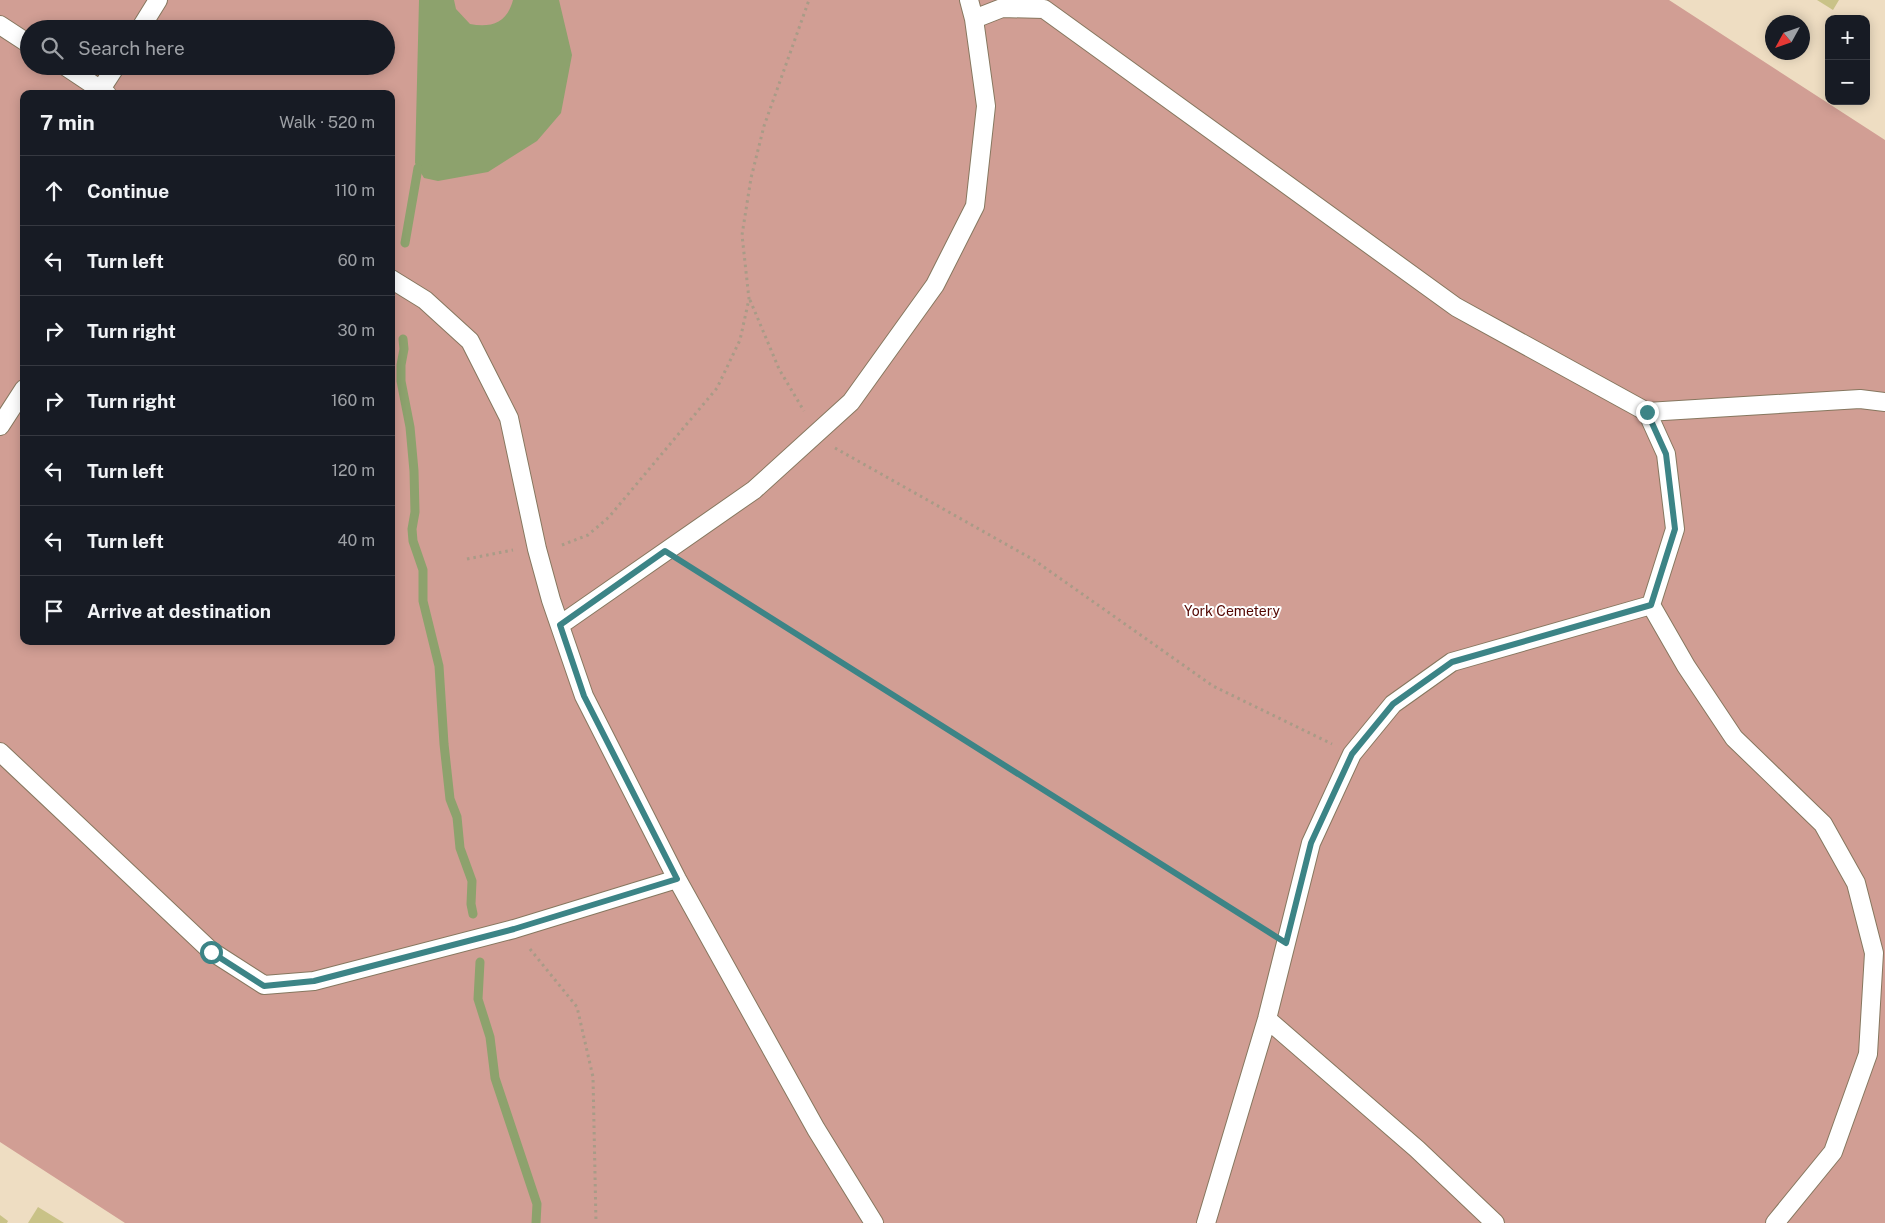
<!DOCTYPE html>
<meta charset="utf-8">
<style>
:root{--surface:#171b24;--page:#242831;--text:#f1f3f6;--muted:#9ea1a6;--line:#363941}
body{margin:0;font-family:"Public Sans",sans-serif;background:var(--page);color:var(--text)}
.controls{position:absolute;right:15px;top:15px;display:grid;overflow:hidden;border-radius:10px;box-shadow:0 2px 12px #0003}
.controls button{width:45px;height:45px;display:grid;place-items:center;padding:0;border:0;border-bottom:1px solid var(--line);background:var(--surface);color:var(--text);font:25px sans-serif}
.compass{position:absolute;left:1765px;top:15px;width:45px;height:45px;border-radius:50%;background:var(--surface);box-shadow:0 2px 12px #0003;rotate:230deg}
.stop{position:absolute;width:15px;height:15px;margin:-11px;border:4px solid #3c8486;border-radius:50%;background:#fff}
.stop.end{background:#3c8486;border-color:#fff;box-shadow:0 1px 5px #0008}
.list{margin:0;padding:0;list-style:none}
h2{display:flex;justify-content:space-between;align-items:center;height:65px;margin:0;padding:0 20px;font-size:21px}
h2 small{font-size:16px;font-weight:400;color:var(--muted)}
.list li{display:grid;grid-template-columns:32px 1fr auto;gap:15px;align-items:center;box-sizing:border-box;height:70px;padding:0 20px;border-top:1px solid var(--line)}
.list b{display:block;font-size:19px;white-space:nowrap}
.list em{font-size:16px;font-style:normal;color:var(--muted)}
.icon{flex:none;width:28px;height:28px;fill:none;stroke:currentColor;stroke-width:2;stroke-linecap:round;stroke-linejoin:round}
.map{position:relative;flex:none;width:1885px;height:1223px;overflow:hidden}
.search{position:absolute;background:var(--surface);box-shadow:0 2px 12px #0003;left:20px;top:20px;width:375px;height:55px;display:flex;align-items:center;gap:12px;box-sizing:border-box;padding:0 18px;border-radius:28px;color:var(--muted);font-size:19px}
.panel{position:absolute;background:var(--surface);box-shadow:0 2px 12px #0003;left:20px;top:90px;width:375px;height:555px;border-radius:10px}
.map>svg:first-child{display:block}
.green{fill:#d19e94;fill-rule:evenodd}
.water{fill:#8da26d}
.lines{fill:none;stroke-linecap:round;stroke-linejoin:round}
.stream{stroke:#8da26d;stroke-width:9}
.building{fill:#c9c287}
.lane-casing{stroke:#86775f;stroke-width:20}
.path{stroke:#a99b87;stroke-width:3;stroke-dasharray:2.5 4;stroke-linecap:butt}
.lane{stroke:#fff;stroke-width:18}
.route{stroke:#3c8486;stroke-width:6}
.labels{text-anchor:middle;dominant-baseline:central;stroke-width:4;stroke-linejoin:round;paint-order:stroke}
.park-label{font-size:14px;fill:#520601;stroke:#fff}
</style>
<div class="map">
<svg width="1885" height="1223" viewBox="0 0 1885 1223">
<rect width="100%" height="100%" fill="#eeddc2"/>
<!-- green -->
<path class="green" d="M 0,0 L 1669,0 L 1885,140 L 1885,1223 L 125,1223 L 0,1142 ZM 29,29 L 386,29 L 386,66 L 29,66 ZM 24,94 L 391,94 L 391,641 L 24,641 Z"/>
<!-- water -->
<path class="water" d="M 419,0 L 454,0 L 456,9 L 470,24 C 491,28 507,23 513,0 L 559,0 L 572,55 L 561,113 L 537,141 L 488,172 L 438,181 L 424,178 L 415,163 Z"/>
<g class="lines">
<!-- stream -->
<path class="stream" d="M 405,243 L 418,168
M 403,339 L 404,349 L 401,365 L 401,381 L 410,427 L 414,471 L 415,512 L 412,529 L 413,541 L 423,570 L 423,601 L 439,666 L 444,744 L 450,799 L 457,817 L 460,848 L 472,881 L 471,904 L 473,914
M 480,962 L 478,999 L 490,1037 L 495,1078 L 537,1204 L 536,1223"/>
</g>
<!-- building -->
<path class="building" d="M 1817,0 L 1839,0 L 1833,10 Z
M 38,1207 L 64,1223 L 28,1223 Z
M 0,1215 L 8,1221 L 7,1223 L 0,1223 Z"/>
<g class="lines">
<!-- lane casing -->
<g class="lane-casing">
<path id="lane" d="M 974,19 L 1002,8 L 1044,9 L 1456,307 L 1647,412 L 1666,454 L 1675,529 L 1651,605 L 1686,666 L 1734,738 L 1823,824 L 1856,883 L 1874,953 L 1868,1054 L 1833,1152 L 1775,1223
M 0,25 L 29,44
M 140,29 L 158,0
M 65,66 L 107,94
M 101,89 L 116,66
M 391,279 L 425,300 L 470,341 L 509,418 L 537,549 L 551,600 L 584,696 L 677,879 L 816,1129 L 874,1223
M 1647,412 L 1860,399 L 1885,402
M 0,426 L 24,389
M 560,625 L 754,490 L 851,402 L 935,285 L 975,206 L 986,106 L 974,19 L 969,0
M 0,752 L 211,951 L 264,985 L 314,981 L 514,929 L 677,879
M 1267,1019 L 1417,1149 L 1495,1223
M 1206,1223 L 1267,1019 L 1311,843 L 1352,754 L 1393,704 L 1452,662 L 1651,605"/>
</g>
<!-- path -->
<path class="path" d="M 750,300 L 779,369 L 804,411
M 835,448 L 1034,560 L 1213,686 L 1332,744
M 562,545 L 588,535 L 609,517 L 717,388 L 740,340 L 749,299 L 742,235 L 751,178 L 764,126 L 809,0
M 467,559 L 513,550
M 689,566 L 1265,929
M 530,949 L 577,1007 L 593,1077 L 596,1223"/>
<!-- lane -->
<use href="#lane" class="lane"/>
</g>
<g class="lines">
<!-- route -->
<path class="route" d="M 211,952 L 264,986 L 314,981 L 514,929 L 677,879 L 584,696 L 560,625 L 665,551 L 1286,943 L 1311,843 L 1352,754 L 1393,704 L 1452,662 L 1651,605 L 1675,529 L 1666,454 L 1647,412"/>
</g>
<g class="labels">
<!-- park labels -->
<g class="park-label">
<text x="1232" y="611">York Cemetery</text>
</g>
</g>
</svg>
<div class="controls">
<button>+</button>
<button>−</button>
</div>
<svg class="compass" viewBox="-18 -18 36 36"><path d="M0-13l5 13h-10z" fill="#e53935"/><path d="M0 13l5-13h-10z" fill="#9ea1a6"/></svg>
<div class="stop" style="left:211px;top:952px"></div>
<div class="stop end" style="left:1647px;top:412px"></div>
<div class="search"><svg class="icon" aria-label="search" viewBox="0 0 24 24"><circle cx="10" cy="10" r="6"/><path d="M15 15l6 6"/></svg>Search here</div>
<section class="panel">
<h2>7 min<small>Walk · 520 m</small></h2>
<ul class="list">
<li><svg class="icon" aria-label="ahead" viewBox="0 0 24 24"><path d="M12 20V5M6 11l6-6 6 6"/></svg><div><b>Continue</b></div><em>110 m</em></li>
<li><svg class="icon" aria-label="left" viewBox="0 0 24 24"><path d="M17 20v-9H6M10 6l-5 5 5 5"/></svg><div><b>Turn left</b></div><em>60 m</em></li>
<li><svg class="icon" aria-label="right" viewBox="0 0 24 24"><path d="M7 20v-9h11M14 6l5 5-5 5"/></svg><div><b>Turn right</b></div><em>30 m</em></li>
<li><svg class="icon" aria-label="right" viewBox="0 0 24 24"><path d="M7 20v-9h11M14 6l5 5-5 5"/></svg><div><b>Turn right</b></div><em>160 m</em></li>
<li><svg class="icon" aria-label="left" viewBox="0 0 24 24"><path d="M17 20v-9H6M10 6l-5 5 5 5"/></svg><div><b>Turn left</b></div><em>120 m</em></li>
<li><svg class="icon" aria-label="left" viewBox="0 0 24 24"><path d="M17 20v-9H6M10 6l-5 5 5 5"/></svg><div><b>Turn left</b></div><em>40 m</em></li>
<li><svg class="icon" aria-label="arrive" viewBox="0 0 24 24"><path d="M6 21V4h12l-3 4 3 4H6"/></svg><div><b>Arrive at destination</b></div></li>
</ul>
</section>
</div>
